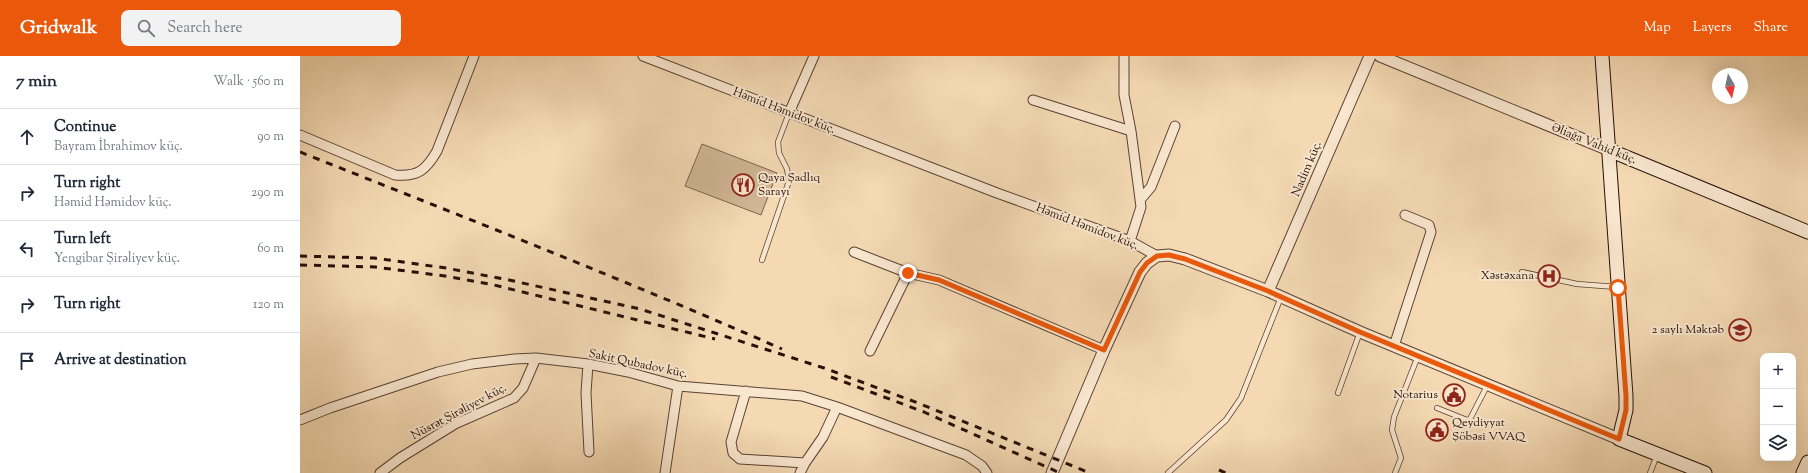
<!DOCTYPE html>
<meta charset="utf-8">
<style>
:root{--surface:#fff;--page:#f2f2f3;--text:#1f2937;--muted:#747a83;--line:#e0e1e3;--accent:#ea580c}
body{margin:0;font-family:"Sorts Mill Goudy",serif;background:var(--page);color:var(--text)}
.controls{position:absolute;right:12px;bottom:12px;display:grid;overflow:hidden;border-radius:8px;box-shadow:0 4px 16px #0002}
.controls button{width:36px;height:36px;display:grid;place-items:center;padding:0;border:0;border-bottom:1px solid var(--line);background:var(--surface);color:var(--text);font:20px sans-serif}
.compass{position:absolute;left:1412px;top:12px;width:36px;height:36px;border-radius:50%;background:var(--surface);box-shadow:0 4px 16px #0002;rotate:171deg}
.stop{position:absolute;width:12px;height:12px;margin:-9px;border:3px solid #ea580c;border-radius:50%;background:#fff}
.stop.end{background:#ea580c;border-color:#fff;box-shadow:0 1px 4px #0008}
.list{margin:0;padding:0;list-style:none}
h2{display:flex;justify-content:space-between;align-items:center;height:52px;margin:0;padding:0 16px;font-size:17px}
h2 small{font-size:13px;font-weight:400;color:var(--muted)}
.list li{display:grid;grid-template-columns:26px 1fr auto;gap:12px;align-items:center;box-sizing:border-box;height:56px;padding:0 16px;border-top:1px solid var(--line)}
.list b{display:block;font-size:15px;white-space:nowrap}
.list p{margin:0;font-size:13px;white-space:nowrap;color:var(--muted)}
.list em{font-size:13px;font-style:normal;color:var(--muted)}
.icon{flex:none;width:22px;height:22px;fill:none;stroke:currentColor;stroke-width:2;stroke-linecap:round;stroke-linejoin:round}
.map{position:relative;flex:none;width:1508px;height:417px;overflow:hidden}
header{display:flex;align-items:center;gap:24px;box-sizing:border-box;height:56px;padding:0 20px;background:var(--accent);color:#fff}
header strong{font-size:19px}
nav{display:flex;gap:22px;margin-inline-start:auto;font-size:14px}
.search{width:280px;height:36px;background:var(--page);display:flex;align-items:center;gap:10px;box-sizing:border-box;padding:0 14px;border-radius:8px;color:var(--muted);font-size:15px}
main{display:flex}
aside{flex:1;background:var(--surface)}
.map>svg:first-child{display:block}
.green{fill:#d1b796;stroke:#7c644e}
.lines{fill:none;stroke-linecap:round;stroke-linejoin:round}
.service-casing{stroke:#5a4232;stroke-width:6}
.minor-casing{stroke:#5a4232;stroke-width:11}
.tertiary-casing{stroke:#5a4232;stroke-width:13}
.secondary-casing{stroke:#261007;stroke-width:15}
.service{stroke:#f8e6ce;stroke-width:4.5}
.minor{stroke:#f8e6ce;stroke-width:9}
.tertiary{stroke:#f8e6ce;stroke-width:11}
.secondary{stroke:#f8e6ce;stroke-width:13}
.rail{stroke:#261007;stroke-width:3;stroke-dasharray:7 7;stroke-linecap:butt}
.route{stroke:#ea580c;stroke-width:5}
.labels{text-anchor:middle;dominant-baseline:central;stroke-width:4;stroke-linejoin:round;paint-order:stroke}
.street-label{font-size:12px;fill:#261007;stroke:#f8e6ce}
.poi-label{font-size:12px;fill:#261007;stroke:#f8e6ce;text-anchor:end}
</style>
<header>
<strong>Gridwalk</strong>
<div class="search"><svg class="icon" aria-label="search" viewBox="0 0 24 24"><circle cx="10" cy="10" r="6"/><path d="M15 15l6 6"/></svg>Search here</div>
<nav><a>Map</a><a>Layers</a><a>Share</a></nav>
</header>
<main>
<aside>
<h2>7 min<small>Walk · 560 m</small></h2>
<ul class="list">
<li><svg class="icon" aria-label="ahead" viewBox="0 0 24 24"><path d="M12 20V5M6 11l6-6 6 6"/></svg><div><b>Continue</b><p>Bayram İbrahimov küç.</p></div><em>90 m</em></li>
<li><svg class="icon" aria-label="right" viewBox="0 0 24 24"><path d="M7 20v-9h11M14 6l5 5-5 5"/></svg><div><b>Turn right</b><p>Həmid Həmidov küç.</p></div><em>290 m</em></li>
<li><svg class="icon" aria-label="left" viewBox="0 0 24 24"><path d="M17 20v-9H6M10 6l-5 5 5 5"/></svg><div><b>Turn left</b><p>Yengibar Şirəliyev küç.</p></div><em>60 m</em></li>
<li><svg class="icon" aria-label="right" viewBox="0 0 24 24"><path d="M7 20v-9h11M14 6l5 5-5 5"/></svg><div><b>Turn right</b></div><em>120 m</em></li>
<li><svg class="icon" aria-label="arrive" viewBox="0 0 24 24"><path d="M6 21V4h12l-3 4 3 4H6"/></svg><div><b>Arrive at destination</b></div></li>
</ul>
</aside>
<div class="map">
<svg width="1508" height="417" viewBox="0 0 1508 417">
<rect width="100%" height="100%" fill="#f4d9b3"/>
<filter id="stains"><feTurbulence type="fractalNoise" baseFrequency=".005" numOctaves="4"/><feColorMatrix values="0 0 0 0 .2 0 0 0 0 .09 0 0 0 0 .02 0 0 0 .5 -.17"/></filter>
<radialGradient id="worn" r=".72"><stop offset=".6" stop-color="#630" stop-opacity="0"/><stop offset="1" stop-color="#630" stop-opacity=".3"/></radialGradient>
<!-- green -->
<path class="green" d="M 402,88 L 477,117 L 461,159 L 385,130 Z"/>
<g class="lines">
<!-- service casing -->
<g class="service-casing">
<path id="service" d="M 462,204 L 489,125 L 487,113 L 479,97 L 478,86 L 489,57
M 1222,216 L 1277,228 L 1317,231
M 1038,337 L 1060,276
M 1137,352 L 1167,364 L 1170,363 L 1188,328
M 868,417 L 926,364 L 941,342 L 981,241
M 1095,417 L 1101,402 L 1092,374 L 1094,361 L 1118,300
M 1350,417 L 1357,399"/>
</g>
<!-- minor casing -->
<g class="minor-casing">
<path id="minor" d="M 343,0 L 697,137 L 830,185 L 857,200
M 824,0 L 824,39 L 831,75 L 841,151 L 830,185
M 733,44 L 831,75
M 489,57 L 514,0
M 0,79 L 95,119 C 118,121 126,114 137,95 L 174,0
M 840,144 L 851,131 L 875,70
M 554,196 L 608,217 L 639,224 L 804,294
M 1094,290 L 1131,176 L 1129,169 L 1105,159
M 570,295 L 608,217
M 288,308 L 286,337 L 289,396
M 446,335 L 431,386 L 433,397 L 440,403 L 505,407
M 0,364 L 30,352 L 138,316 L 172,308 L 214,303 L 236,302 L 288,308 L 328,316 L 378,330 L 502,340 L 537,351 L 666,399 L 682,410 L 687,417
M 80,417 L 100,402 L 155,368 L 214,342 L 223,332 L 236,302
M 365,417 L 378,330
M 500,417 L 505,407 L 523,381 L 537,351"/>
</g>
<!-- tertiary casing -->
<g class="tertiary-casing">
<path id="tertiary" d="M 1080,0 L 1309,94
M 968,235 L 1070,0
M 752,417 L 804,294 L 840,216 L 847,207 L 857,200 L 869,199 L 885,203 L 968,235 L 1060,276 L 1319,383"/>
</g>
<!-- secondary casing -->
<g class="secondary-casing">
<path id="secondary" d="M 1302,0 L 1326,340 L 1326,354 L 1319,383 L 1405,417
M 1309,94 L 1508,176
M 1503,417 L 1508,406"/>
</g>
<!-- service -->
<use href="#service" class="service"/>
<!-- minor -->
<use href="#minor" class="minor"/>
<!-- tertiary -->
<use href="#tertiary" class="tertiary"/>
<!-- secondary -->
<use href="#secondary" class="secondary"/>
<!-- rail -->
<path class="rail" d="M 0,96 C 161,160 323,223 482,293
M 0,200 L 74,202 L 146,212 L 209,224 L 340,253 L 524,312 L 618,347 L 790,417
M 0,209 L 75,211 L 145,220 L 194,229 L 415,283
M 531,321 L 624,356 L 760,417
M 919,414 L 926,417"/>
</g>
<g class="lines">
<!-- route -->
<path class="route" d="M 608,217 L 639,224 L 804,294 L 840,216 L 847,207 L 857,200 L 869,199 L 885,203 L 968,235 L 1060,276 L 1319,383 L 1326,354 L 1326,340 L 1318,232"/>
</g>
<!-- icons -->
<defs>
<g id="restaurant-ring" transform="scale(1.15)"><circle r="9.5" fill="#f8e6ce" stroke="#8f2418" stroke-width="1.5"/><path d="M-5-6h1v4h1v-4h1v4h1v-4h1v5L-1.5 .5V6h-2V.5L-5-1ZM5-6V6H3V1.5H1.5Q1.5-4 5-6Z" fill="#8f2418"/></g>
<g id="hospital-ring" transform="scale(1.15)"><circle r="9.5" fill="#f8e6ce" stroke="#8f2418" stroke-width="1.5"/><path d="M-5-5h3v3.5h4V-5h3V5h-3V1.5h-4V5h-3Z" fill="#8f2418"/></g>
<g id="school-ring" transform="scale(1.15)"><circle r="9.5" fill="#f8e6ce" stroke="#8f2418" stroke-width="1.5"/><path d="M0-5L7-2L0 1L-7-2ZM-4 1L0 2.5L4 1V4Q0 6-4 4Z" fill="#8f2418"/></g>
<g id="civic-ring" transform="scale(1.15)"><circle r="9.5" fill="#f8e6ce" stroke="#8f2418" stroke-width="1.5"/><path d="M-.6-6.5H3V-4.5H.6V-3L4-1V1h2V6H-6V1h2V-1L-.6-3ZM-1.2 2.5V6h2.4V2.5Z" fill="#8f2418"/></g>
</defs>
<g fill-rule="evenodd">
<use href="#restaurant-ring" x="443" y="129"/>
<use href="#hospital-ring" x="1249" y="220"/>
<use href="#school-ring" x="1440" y="274"/>
<use href="#civic-ring" x="1154" y="339"/>
<use href="#civic-ring" x="1137" y="374"/>
</g>
<g class="labels">
<!-- street labels -->
<g class="street-label">
<text transform="translate(484 55) rotate(21)">Həmid Həmidov küç.</text>
<text transform="translate(1294 88) rotate(22)">Əliağa Vahid küç.</text>
<text transform="translate(1007 113) rotate(-67)">Nadim küç.</text>
<text transform="translate(787 171) rotate(21)">Həmid Həmidov küç.</text>
<text transform="translate(338 308) rotate(12)">Sakit Qubadov küç.</text>
<text transform="translate(159 356) rotate(-28)">Nüsrət Şirəliyev küç.</text>
</g>
<!-- poi labels -->
<g class="poi-label">
<text x="458" y="122" text-anchor="start">Qaya Şadlıq<tspan x="458" dy="14">Sarayı</tspan></text>
<text x="1234" y="220">Xəstəxana</text>
<text x="1424" y="274">2 saylı Məktəb</text>
<text x="1138" y="339">Notarius</text>
<text x="1152" y="367" text-anchor="start">Qeydiyyat<tspan x="1152" dy="14">Şöbəsi VVAQ</tspan></text>
</g>
</g>
<rect width="100%" height="100%" filter="url(#stains)"/>
<rect width="100%" height="100%" fill="url(#worn)"/>
</svg>
<div class="controls">
<button>+</button>
<button>−</button>
<button><svg class="icon" aria-label="layers" viewBox="0 0 24 24"><path d="M12 4l9 5-9 5-9-5zM3 14l9 5 9-5"/></svg></button>
</div>
<svg class="compass" viewBox="-18 -18 36 36"><path d="M0-13l5 13h-10z" fill="#e53935"/><path d="M0 13l5-13h-10z" fill="#747a83"/></svg>
<div class="stop" style="left:1318px;top:232px"></div>
<div class="stop end" style="left:608px;top:217px"></div>
</div>
</main>
